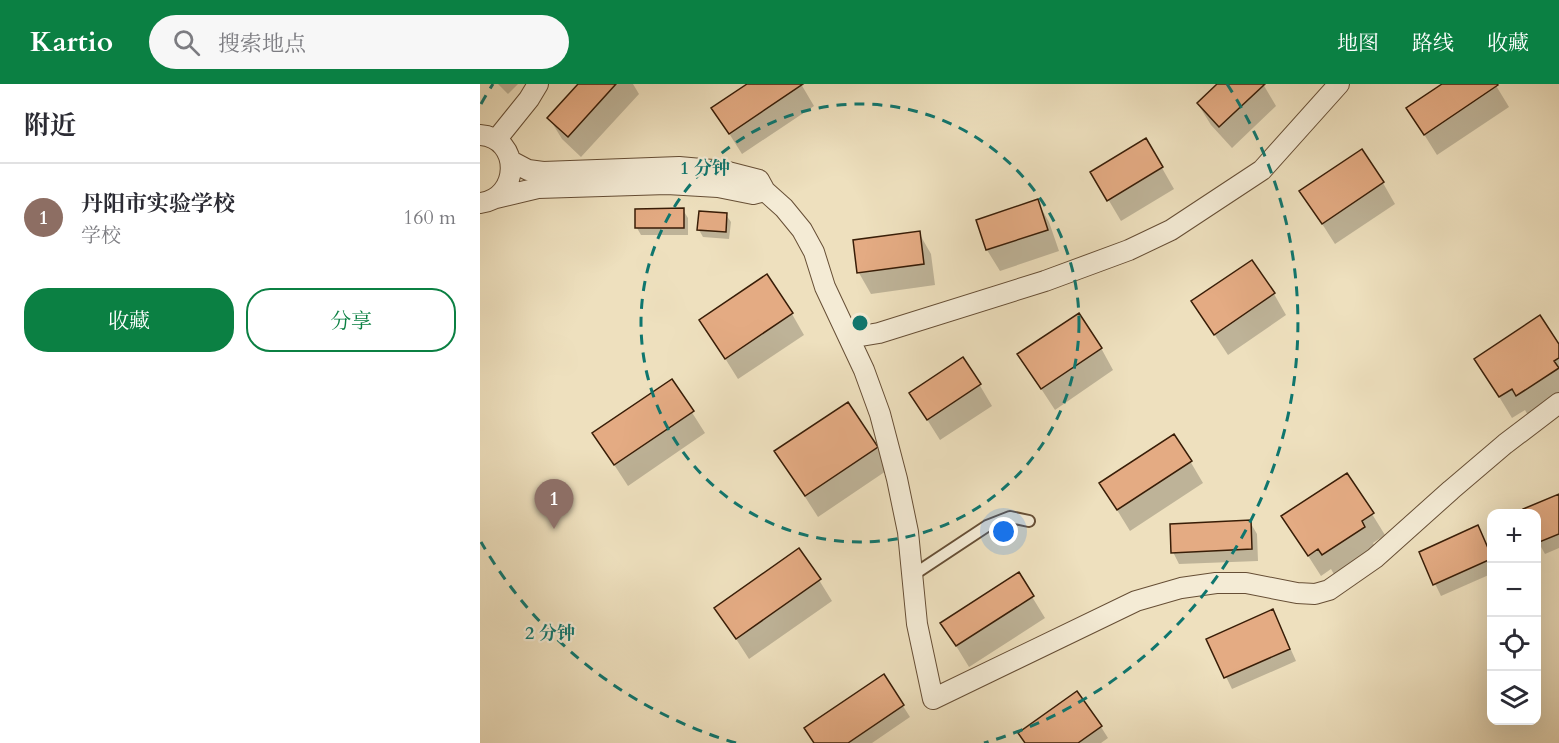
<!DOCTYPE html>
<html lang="zh">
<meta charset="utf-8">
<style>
:root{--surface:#fff;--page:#f7f7f7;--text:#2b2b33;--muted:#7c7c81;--line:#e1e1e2;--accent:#0b8043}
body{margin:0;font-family:Cardo,"Noto Serif SC",serif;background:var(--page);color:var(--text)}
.controls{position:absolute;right:18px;bottom:18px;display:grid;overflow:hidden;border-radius:12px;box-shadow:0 6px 24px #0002}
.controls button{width:54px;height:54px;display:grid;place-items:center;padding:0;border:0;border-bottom:2px solid var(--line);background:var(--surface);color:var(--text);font:30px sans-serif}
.you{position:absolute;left:524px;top:448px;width:21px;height:21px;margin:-15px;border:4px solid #fff;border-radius:50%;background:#1a73e8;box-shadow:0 0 0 9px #1a73e833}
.badge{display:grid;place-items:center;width:39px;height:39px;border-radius:50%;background:var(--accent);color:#fff;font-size:20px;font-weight:700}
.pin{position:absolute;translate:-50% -50px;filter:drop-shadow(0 2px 3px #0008)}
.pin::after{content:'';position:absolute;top:32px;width:21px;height:18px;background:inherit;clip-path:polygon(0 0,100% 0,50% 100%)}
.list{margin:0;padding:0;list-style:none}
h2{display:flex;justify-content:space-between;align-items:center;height:78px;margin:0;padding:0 24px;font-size:26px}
h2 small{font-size:20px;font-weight:400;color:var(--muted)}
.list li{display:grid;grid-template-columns:39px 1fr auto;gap:18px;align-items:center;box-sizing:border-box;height:108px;padding:0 24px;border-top:2px solid var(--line)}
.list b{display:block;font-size:22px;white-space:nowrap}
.list p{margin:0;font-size:20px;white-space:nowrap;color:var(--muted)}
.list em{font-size:20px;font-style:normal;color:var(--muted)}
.actions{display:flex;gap:12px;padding:18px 24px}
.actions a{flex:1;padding:14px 0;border:2px solid var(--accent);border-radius:24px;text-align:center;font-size:21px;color:var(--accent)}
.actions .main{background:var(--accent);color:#fff}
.icon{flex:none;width:33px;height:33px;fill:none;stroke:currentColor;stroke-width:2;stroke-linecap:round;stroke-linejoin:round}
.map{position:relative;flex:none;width:1079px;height:659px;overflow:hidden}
header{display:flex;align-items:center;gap:36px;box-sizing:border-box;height:84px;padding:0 30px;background:var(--accent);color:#fff}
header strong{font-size:28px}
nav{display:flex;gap:33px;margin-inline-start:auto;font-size:21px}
.search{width:420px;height:54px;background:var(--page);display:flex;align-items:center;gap:15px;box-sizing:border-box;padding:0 21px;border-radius:33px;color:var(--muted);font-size:22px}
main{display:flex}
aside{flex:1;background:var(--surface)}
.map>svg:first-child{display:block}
.shadow{fill:#0003}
.building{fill:#e4ab83;stroke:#381d07;stroke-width:1.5}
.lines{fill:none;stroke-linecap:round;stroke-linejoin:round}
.lane-casing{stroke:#664e35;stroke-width:14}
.street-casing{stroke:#664e35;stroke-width:22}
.lane{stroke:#f4ebd5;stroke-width:10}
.street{stroke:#f4ebd5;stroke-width:20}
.ring{fill:none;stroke:#0f766e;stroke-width:3;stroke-dasharray:10 8}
.centre{fill:#0f766e;stroke:#f4ebd5;stroke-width:3}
.ring-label{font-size:18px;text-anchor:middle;font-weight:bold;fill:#0f766e;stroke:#f4ebd5;stroke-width:4.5;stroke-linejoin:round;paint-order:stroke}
</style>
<header>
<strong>Kartio</strong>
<div class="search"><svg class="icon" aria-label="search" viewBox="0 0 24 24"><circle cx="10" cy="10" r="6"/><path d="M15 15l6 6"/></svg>搜索地点</div>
<nav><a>地图</a><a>路线</a><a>收藏</a></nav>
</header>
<main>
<aside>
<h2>附近<small></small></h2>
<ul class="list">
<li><span class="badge" style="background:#8d6e63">1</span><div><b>丹阳市实验学校</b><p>学校</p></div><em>160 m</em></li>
</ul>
<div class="actions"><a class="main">收藏</a><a>分享</a></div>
</aside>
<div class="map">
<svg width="1079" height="659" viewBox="0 0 1079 659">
<rect width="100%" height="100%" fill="#eee0be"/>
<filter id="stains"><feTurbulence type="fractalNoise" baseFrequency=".00333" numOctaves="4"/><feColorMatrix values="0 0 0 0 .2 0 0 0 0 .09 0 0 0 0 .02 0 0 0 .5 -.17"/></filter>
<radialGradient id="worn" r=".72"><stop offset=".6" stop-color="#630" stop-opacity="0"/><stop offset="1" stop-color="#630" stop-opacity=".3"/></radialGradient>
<!-- shadow -->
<path class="shadow" d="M 18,0 L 38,0 L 28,10 Z
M 100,0 L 153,0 L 159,10 L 101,73 L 82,55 L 69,34 Z
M 269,0 L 321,0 L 334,22 L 262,70 L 233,24 Z
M 740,0 L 783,0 L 796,22 L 752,64 L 731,41 L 718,20 Z
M 965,0 L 1015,0 L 1029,23 L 957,71 L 928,25 Z
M 682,84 L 694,105 L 641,137 L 612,88 Z
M 903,99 L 915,120 L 855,160 L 821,107 Z
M 557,117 L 569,138 L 579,167 L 520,187 L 507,166 L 498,137 Z
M 203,126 L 208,134 L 208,151 L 161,151 L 157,144 Z
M 246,131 L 251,138 L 249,155 L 223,153 L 219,146 Z
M 439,149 L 451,170 L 455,201 L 391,210 L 379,189 Z
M 794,210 L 806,231 L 748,271 L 713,218 Z
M 312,230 L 324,251 L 258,295 L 221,236 Z
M 1079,263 L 1079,313 L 1049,333 L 1045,326 L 1032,334 L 996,275 Z
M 621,264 L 633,286 L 575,326 L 539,271 Z
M 192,297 L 225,349 L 148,402 L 114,350 Z
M 499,300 L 512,322 L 460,356 L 431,310 Z
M 397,364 L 409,385 L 338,433 L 296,368 Z
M 710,377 L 723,399 L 650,447 L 621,400 Z
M 1079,412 L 1079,464 L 1065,470 L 1056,454 L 1056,430 Z
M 892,430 L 905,451 L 893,459 L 896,465 L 855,492 L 851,485 L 841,492 L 816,453 Z
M 770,438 L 777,450 L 778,477 L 699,480 L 693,468 Z
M 998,443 L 1011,471 L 1011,490 L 961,512 L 940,469 Z
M 538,490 L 565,534 L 489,583 L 462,539 Z
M 339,496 L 352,517 L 269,575 L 236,524 Z
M 799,539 L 816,577 L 752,605 L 728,556 Z
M 423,622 L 430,633 L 392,659 L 335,659 Z
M 621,643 L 628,654 L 621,659 L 546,659 Z"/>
<!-- building -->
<path class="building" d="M 98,0 L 136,0 L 88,53 L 67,34 Z
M 267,0 L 323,0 L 249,50 L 231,24 Z
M 737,0 L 785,0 L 739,43 L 717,19 Z
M 962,0 L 1017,0 L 1018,1 L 944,51 L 926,24 Z
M 666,54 L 683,83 L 627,117 L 610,88 Z
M 882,65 L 904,98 L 842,140 L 819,107 Z
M 558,115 L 568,146 L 506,166 L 496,136 Z
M 204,124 L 204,144 L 155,144 L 155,125 Z
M 219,127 L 247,129 L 246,148 L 217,146 Z
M 440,147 L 444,180 L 377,189 L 373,156 Z
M 772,176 L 795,209 L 734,251 L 711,217 Z
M 287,190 L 313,229 L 245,275 L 219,236 Z
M 599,229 L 622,264 L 561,305 L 537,270 Z
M 1060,231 L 1079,260 L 1079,274 L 1074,277 L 1079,284 L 1036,312 L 1032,305 L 1019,313 L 994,275 Z
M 483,273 L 501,300 L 447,336 L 429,309 Z
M 192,295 L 214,327 L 134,381 L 112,349 Z
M 368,318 L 398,363 L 325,412 L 294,367 Z
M 694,350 L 712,377 L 637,426 L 619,399 Z
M 867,389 L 894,429 L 882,437 L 885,443 L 842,471 L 838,465 L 828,472 L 801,432 Z
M 1079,410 L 1079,450 L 1057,459 L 1056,430 L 1044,430 L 1043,425 Z
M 771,436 L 772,465 L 691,469 L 690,440 Z
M 998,441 L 1011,471 L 1011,475 L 953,501 L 939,468 Z
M 319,464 L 341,495 L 256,555 L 234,524 Z
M 539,488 L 554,512 L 476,562 L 460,539 Z
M 793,525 L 810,565 L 744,594 L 726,555 Z
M 404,590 L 424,621 L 368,659 L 334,659 L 324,644 Z
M 597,607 L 622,642 L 598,659 L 545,659 L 538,649 Z"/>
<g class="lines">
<!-- lane casing -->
<g class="lane-casing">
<path id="lane" d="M 433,491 L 507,442 L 530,433 L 549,437"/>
</g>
<!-- street casing -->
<g class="street-casing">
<path id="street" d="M 0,51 C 42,54 40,115 0,119
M 16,56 L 49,15 L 58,0
M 285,107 L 304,124 L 322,146 L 334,168 L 345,203 L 384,286 L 400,330 L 417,395 L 428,448 L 437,540 L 453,615 L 656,517 L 701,504 L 736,499 L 766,499 L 817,509 L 835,510 L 849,506 L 895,474 L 971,406 L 1025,360 L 1079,319
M 16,114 L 58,104 L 187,100 L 238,103 L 273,110 L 285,107 L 279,96 L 244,87 L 199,83 L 63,88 L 48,86 L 31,77
M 369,254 L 399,249 L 565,197 L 649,166 L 691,146 L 782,86 L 859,0"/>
</g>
<!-- lane -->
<use href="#lane" class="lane"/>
<!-- street -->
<use href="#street" class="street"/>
</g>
<!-- distance rings -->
<g class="ring">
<circle cx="380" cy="239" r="219"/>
<path d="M256 659A438 438 0 0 1 1 458M1 20A438 438 0 0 1 13 0M747 0A438 438 0 0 1 504 659"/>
</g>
<circle cx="380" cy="239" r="9" class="centre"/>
<g class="ring-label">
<text x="225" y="90">1 分钟</text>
<text x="70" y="555">2 分钟</text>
</g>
<rect width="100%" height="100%" filter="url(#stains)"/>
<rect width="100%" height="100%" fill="url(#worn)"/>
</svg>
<div class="controls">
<button>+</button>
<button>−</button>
<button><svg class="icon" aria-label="locate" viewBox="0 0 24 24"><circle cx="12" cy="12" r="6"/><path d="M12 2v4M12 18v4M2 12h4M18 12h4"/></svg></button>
<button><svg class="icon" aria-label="layers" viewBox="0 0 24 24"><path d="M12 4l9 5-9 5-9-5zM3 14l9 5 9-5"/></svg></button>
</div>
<div class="you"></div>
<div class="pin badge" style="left:74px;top:445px;background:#8d6e63">1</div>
</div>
</main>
